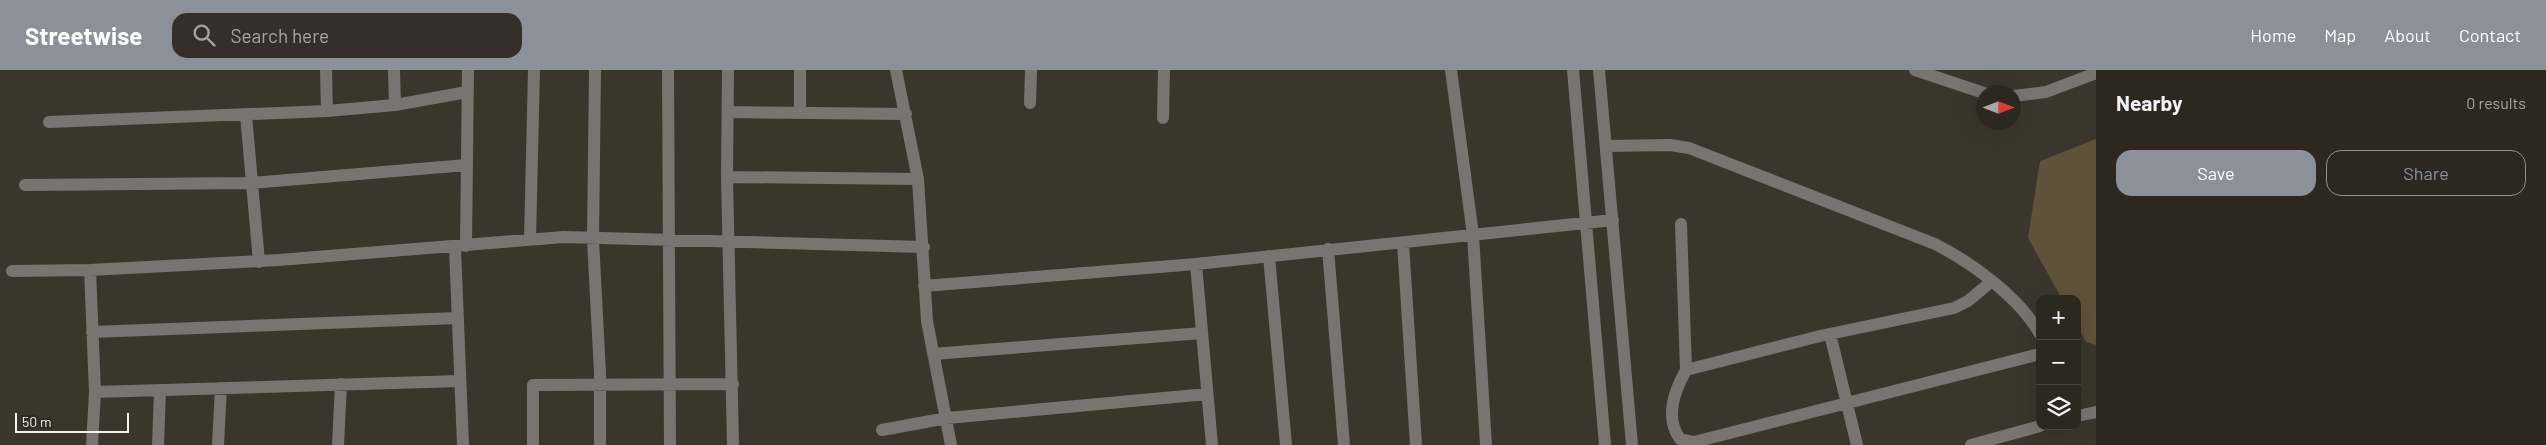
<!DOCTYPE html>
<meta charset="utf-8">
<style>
:root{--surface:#2c2820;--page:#343029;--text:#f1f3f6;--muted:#a6a6a5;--line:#48443e;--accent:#8c9099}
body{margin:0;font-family:Barlow,sans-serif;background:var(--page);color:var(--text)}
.controls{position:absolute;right:15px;bottom:15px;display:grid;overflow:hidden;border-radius:10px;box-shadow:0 5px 20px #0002}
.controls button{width:45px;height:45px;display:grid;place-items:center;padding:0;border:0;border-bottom:1px solid var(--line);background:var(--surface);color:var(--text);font:25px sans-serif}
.compass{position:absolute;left:1976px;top:15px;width:45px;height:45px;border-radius:50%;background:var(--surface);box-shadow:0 5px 20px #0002;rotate:90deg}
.scale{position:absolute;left:15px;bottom:12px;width:114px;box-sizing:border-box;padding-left:5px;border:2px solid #f4f0ea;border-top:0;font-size:14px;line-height:18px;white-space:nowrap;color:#f4f0ea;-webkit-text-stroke:4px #312b21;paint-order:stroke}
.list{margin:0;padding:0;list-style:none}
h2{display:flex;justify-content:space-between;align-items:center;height:65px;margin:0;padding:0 20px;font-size:21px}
h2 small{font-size:16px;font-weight:400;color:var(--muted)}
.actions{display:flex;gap:10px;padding:15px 20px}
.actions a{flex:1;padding:11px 0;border:1px solid var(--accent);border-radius:15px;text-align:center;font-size:18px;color:var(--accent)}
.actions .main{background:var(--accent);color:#fff}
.icon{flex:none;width:28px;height:28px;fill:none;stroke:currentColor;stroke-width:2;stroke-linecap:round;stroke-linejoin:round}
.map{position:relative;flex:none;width:2096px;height:375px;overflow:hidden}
header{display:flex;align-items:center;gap:30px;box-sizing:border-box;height:70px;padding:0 25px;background:var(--accent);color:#fff}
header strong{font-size:24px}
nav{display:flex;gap:28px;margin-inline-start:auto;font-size:18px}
.search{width:350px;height:45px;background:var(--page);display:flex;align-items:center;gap:12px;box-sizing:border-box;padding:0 18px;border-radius:15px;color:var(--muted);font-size:19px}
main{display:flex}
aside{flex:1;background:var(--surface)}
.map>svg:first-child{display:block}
.green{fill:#5f523a}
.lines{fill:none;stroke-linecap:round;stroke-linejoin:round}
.minor{stroke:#787570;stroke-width:12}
</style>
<header>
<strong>Streetwise</strong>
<div class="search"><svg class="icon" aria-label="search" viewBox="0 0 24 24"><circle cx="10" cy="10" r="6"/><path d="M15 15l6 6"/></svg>Search here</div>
<nav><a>Home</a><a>Map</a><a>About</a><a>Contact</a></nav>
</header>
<main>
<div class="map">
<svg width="2096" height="375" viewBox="0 0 2096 375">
<rect width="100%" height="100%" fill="#3b362b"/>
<!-- green -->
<path class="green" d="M 2096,69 L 2096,275 L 2086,272 L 2077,256 L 2077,229 L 2062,229 L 2028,168 L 2040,91 Z"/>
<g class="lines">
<!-- minor -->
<path class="minor" d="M 326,0 L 327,41
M 394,0 L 395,35
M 595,0 L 593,170 L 600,302 L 600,375
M 668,0 L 670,375
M 728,0 L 727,107 L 733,375
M 896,0 L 918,109 L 927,251 L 951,375
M 1451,0 L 1473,165 L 1486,375
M 1573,0 L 1605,375
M 1599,0 L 1632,375
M 1915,0 L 1984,23
M 2014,26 L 2046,22 L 2096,3
M 1030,33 L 1031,0
M 728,42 L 906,44
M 800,43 L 800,0
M 246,45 L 259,192
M 1163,48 L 1164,0
M 49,52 L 327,41 L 395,35 L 467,22
M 1606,76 L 1670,75 L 1689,78 L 1935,174 C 1971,192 2020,228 2040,264
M 727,107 L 918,109
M 25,115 L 252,113 L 467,95
M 1681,154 L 1686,300 L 1820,266 L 1954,238 L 1968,231 L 1992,211
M 530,169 L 534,0
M 1403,173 L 1416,375
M 466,176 L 468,0
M 455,178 L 463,375
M 1328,179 L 1344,375
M 1269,186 L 1286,375
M 1196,194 L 1212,375
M 90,200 L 95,322 L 92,375
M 12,201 L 90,200 L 279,190 L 564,167 L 924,177
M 924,216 L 1196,194 L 1613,150
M 92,262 L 458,248
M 1830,264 L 1857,375
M 933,284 L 1202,263
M 1686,300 C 1675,320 1664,347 1680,369 L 1694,372 L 2040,284
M 95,322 L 460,311
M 2077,346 L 2096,342
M 882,360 L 947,348 L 1207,324
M 158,375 L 160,320
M 218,375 L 221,318
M 338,375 L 341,314
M 533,375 L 533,315 L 733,314
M 1971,375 L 2040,356"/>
</g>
</svg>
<div class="controls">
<button>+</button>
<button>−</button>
<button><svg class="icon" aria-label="layers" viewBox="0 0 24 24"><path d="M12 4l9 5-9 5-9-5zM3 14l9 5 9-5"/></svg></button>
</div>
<svg class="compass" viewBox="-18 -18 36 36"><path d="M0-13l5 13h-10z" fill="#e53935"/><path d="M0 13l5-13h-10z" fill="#a6a6a5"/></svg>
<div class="scale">50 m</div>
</div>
<aside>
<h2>Nearby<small>0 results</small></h2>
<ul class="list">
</ul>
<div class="actions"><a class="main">Save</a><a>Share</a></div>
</aside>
</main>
